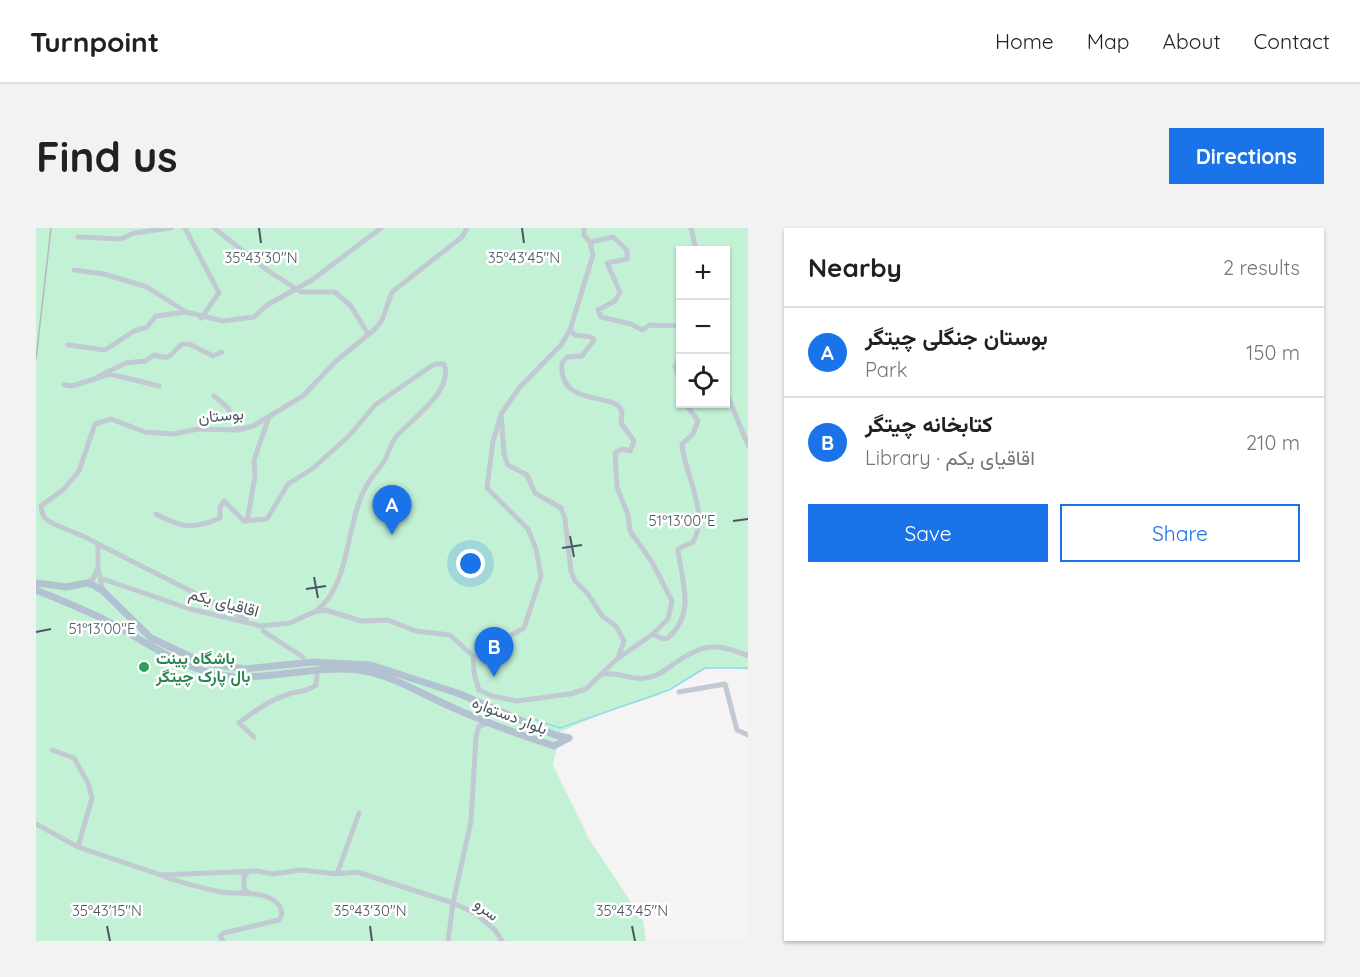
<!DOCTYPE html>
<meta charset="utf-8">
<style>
:root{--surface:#fff;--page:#f2f2f2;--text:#202124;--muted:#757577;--line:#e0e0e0;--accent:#1a73e8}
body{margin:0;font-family:Quicksand,Vazirmatn,sans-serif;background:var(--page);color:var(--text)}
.controls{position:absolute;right:18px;top:18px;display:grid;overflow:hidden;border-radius:0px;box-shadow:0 2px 4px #0004}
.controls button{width:54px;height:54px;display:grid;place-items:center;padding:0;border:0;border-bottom:2px solid var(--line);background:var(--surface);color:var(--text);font:30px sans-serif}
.you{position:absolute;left:435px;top:336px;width:21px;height:21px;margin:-15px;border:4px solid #fff;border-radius:50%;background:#1a73e8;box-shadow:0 0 0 9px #1a73e833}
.badge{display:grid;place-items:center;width:39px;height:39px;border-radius:50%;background:var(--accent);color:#fff;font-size:20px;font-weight:700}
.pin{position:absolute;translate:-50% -50px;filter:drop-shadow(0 2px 3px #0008)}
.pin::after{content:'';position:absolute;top:32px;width:21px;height:18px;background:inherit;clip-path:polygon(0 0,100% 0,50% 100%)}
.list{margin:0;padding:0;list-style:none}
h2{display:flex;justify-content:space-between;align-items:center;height:78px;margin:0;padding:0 24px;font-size:26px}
h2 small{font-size:20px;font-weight:400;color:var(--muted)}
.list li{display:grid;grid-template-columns:39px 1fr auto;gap:18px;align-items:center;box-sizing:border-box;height:90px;padding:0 24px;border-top:2px solid var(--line)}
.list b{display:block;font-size:22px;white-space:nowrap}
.list p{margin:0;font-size:20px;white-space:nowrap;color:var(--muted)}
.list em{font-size:20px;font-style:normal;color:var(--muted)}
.actions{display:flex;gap:12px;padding:18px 24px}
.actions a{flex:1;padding:14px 0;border:2px solid var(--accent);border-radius:0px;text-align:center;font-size:21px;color:var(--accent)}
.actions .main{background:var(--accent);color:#fff}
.icon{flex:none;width:33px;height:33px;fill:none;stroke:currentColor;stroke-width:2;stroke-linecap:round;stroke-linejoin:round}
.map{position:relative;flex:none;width:712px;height:713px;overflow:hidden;border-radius:0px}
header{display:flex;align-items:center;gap:36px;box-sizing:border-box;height:84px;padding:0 30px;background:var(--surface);border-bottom:2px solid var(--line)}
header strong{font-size:28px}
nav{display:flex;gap:33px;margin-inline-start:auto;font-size:21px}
.intro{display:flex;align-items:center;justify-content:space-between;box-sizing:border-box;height:144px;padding:0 36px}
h1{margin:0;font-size:42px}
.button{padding:15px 27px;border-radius:0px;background:var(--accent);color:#fff;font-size:21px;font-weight:700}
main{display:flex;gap:36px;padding:0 36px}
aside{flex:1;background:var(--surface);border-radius:0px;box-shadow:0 2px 4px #0004}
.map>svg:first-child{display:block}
.green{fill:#c3f1d5;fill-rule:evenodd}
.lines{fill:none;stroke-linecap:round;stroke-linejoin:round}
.stream{stroke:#90daee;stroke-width:1.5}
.minor{stroke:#c1cad2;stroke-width:5}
.major{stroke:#b3c2d1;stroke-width:7}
.rail{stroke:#b5b8bd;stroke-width:1.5}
.ticks{fill:none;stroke:#4a5661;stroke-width:2}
.leisure-dot{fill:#2e9e5b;stroke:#fff;stroke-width:2}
.labels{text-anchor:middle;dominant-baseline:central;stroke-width:5;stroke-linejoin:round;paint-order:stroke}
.street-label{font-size:16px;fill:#4a5661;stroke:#fff}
.leisure-label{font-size:16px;font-weight:bold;fill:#27864d;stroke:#fff;text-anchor:start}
.ticks-label{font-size:15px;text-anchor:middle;fill:#4a5661;stroke:#fff;stroke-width:5;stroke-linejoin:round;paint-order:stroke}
</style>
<header>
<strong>Turnpoint</strong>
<nav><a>Home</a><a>Map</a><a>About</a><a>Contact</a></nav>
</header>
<div class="intro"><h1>Find us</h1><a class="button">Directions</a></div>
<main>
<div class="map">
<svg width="712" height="713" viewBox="0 0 712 713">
<rect width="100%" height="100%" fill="#f5f3f3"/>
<!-- green -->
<path class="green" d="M 0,0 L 712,0 L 712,442 L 687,439 L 665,442 L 621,468 L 568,485 L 524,504 L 517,537 L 553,611 L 607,692 L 610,713 L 0,713 ZM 644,22 L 690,22 L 690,176 L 644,176 Z"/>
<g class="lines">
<!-- stream -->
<path class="stream" d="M 500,492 L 524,500 L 633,462 L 669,440 L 712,440"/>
<!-- minor -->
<path class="minor" d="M 149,0 L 183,65 L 165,90
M 178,0 L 231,42 L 265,64 L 299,64 L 315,78 L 332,106
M 548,0 L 548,7 L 554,14 L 577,9 L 591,22 L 591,31 L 571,35 L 584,64 L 579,73 L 562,82 L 565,89 L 595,96 L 606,102 L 614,97 L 644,98
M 655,0 L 660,22
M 42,9 L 85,11 L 98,5 L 135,0
M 554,14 L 557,27 L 534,102 L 525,117 L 484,159 L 465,186 L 468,226 L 472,237 L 491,247 L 499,265 L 525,280 L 529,291 L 535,343 L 539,353 L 552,366 L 566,388 L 580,398 L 588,413 L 583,427
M 38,42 L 68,46 L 111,59 L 150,84
M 534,102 L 539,107 L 555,109 L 558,112 L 546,128 L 531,129 L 526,135 C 522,182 583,162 586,185 C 586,189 585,192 585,195 L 598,213 L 594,223 L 586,221 L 579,225 L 581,259 L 592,287 L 594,303 L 616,334 L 636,373 L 632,391 L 617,406
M 32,117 L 69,122 L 98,103 L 111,99 L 120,88 L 150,84 L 187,93 L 218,89 L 231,77 L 276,52 L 345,0
M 644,128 L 639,139 L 644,153
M 63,148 L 90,135 L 109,133 L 118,127 C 138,133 133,126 146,116 L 153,116 L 177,128 L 186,124
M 28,157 L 36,158 L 74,146 L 123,158
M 690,164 L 712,217
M 178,168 L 192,180 L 201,202
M 120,286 C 146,300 156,302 184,290 L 184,279 L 188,273 L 208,293 L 212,289 L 219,248 L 218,232 L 233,189
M 208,293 L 231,291 L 252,256 L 276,241 L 313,208 L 339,177 L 391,141 L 399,136 L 408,136 C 419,162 373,193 360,209 C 355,215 353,223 350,230 C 346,238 339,245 334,252 C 308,290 317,355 281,382
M 62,316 L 210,391
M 62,340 L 62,316 C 48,306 18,299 10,291 C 6,288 6,283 5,278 L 28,261 L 43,243 L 59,196 L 75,191 L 109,204 L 137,206 L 162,201 L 202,202 L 217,198 L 267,168 L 299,134 L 339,101 L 346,92 L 356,64 L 426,9 L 431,0
M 64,350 L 154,381 L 225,398 L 254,395 L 278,384 L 290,382 L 325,393 L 352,392 L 380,403 L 414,407 L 437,428 L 438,445 L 443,462 L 456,468 L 481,473 L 534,466 L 550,461 L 581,431 L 617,406 L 627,411 L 632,410 C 661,384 645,353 642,321 L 657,314 C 674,285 648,245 646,216 L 657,206 L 662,193 L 650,176
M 50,355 L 57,351 L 62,340 L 67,363
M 227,403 L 267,429
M 448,423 L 488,400 L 505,348 L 500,321 L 492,301 L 451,260 L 457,213 L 465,187
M 569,446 C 584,444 599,454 614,449 C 624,447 631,441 639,435 C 666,416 682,414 712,428
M 643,464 L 689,456 L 701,502 L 712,507
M 218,509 L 203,495 C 218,483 234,472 253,466 C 262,463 271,464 280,457 L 281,448
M 16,522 L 38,530 L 52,555 L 56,570 L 42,619
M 0,596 L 42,619 L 125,647 L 221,643 L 237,646 L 265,642 L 301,646 L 321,644 L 417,675 L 439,685 L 459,702 L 466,713
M 212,644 L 208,649 L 208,661 L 213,665
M 301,646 L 323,585
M 129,649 C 147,655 166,660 185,664 C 204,667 230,661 244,678 L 246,686 L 243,692 L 188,705 L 184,708 L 187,713
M 412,713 L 417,675 L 435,593 L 440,509 L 443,498 L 453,495"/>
<!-- major -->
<path class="major" d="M 0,355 L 31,359 L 50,355 L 57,357 L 67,363 L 115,410 L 168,435 L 208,441 L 277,434 L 335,437 L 424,466 L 519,507 L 533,510
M 0,362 C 24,372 48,381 71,393 C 104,410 133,432 168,443 C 218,459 271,436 323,442 C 356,447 382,464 411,477 C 445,493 482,506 518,518 L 533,510"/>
<!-- rail -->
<path class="rail" d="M 0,131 L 15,0"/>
</g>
<!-- ticks -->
<path class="ticks" d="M 223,0 L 225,15M 486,0 L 488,15M 697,293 L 712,291M 534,308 L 538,329M 526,320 L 546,317M 278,349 L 282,370M 270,361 L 290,358M 0,404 L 15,401M 71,698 L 74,713M 334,698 L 336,713M 596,698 L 599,713"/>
<!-- markers -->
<circle class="leisure-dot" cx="108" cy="439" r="6"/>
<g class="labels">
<!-- street labels -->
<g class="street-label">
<text transform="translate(185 187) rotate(-5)">بوستان</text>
<text transform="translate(188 374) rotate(15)">اقاقیای یکم</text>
<text transform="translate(474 487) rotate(21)">بلوار دستواره</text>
<text transform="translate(451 681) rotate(37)">سرو</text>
</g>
<!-- leisure labels -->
<g class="leisure-label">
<text x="120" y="430">باشگاه پینت<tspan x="120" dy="18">بال پارک چیتگر</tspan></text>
</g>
</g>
<g class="ticks-label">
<text x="225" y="35">35°43'30"N</text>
<text x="488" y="35">35°43'45"N</text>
<text x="646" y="298">51°13'00"E</text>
<text x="66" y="406">51°13'00"E</text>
<text x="71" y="688">35°43'15"N</text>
<text x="334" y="688">35°43'30"N</text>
<text x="596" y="688">35°43'45"N</text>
</g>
</svg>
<div class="controls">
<button>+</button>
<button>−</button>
<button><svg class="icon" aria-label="locate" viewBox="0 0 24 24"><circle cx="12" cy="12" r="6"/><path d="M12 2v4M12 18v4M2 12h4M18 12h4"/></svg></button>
</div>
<div class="you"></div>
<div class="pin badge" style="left:356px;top:307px">A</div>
<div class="pin badge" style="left:458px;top:449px">B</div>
</div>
<aside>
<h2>Nearby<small>2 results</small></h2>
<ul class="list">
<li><span class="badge">A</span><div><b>بوستان جنگلی چیتگر</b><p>Park</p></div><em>150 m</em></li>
<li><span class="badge">B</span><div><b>کتابخانه چیتگر</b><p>Library · اقاقیای یکم</p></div><em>210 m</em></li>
</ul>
<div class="actions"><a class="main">Save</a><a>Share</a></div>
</aside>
</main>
